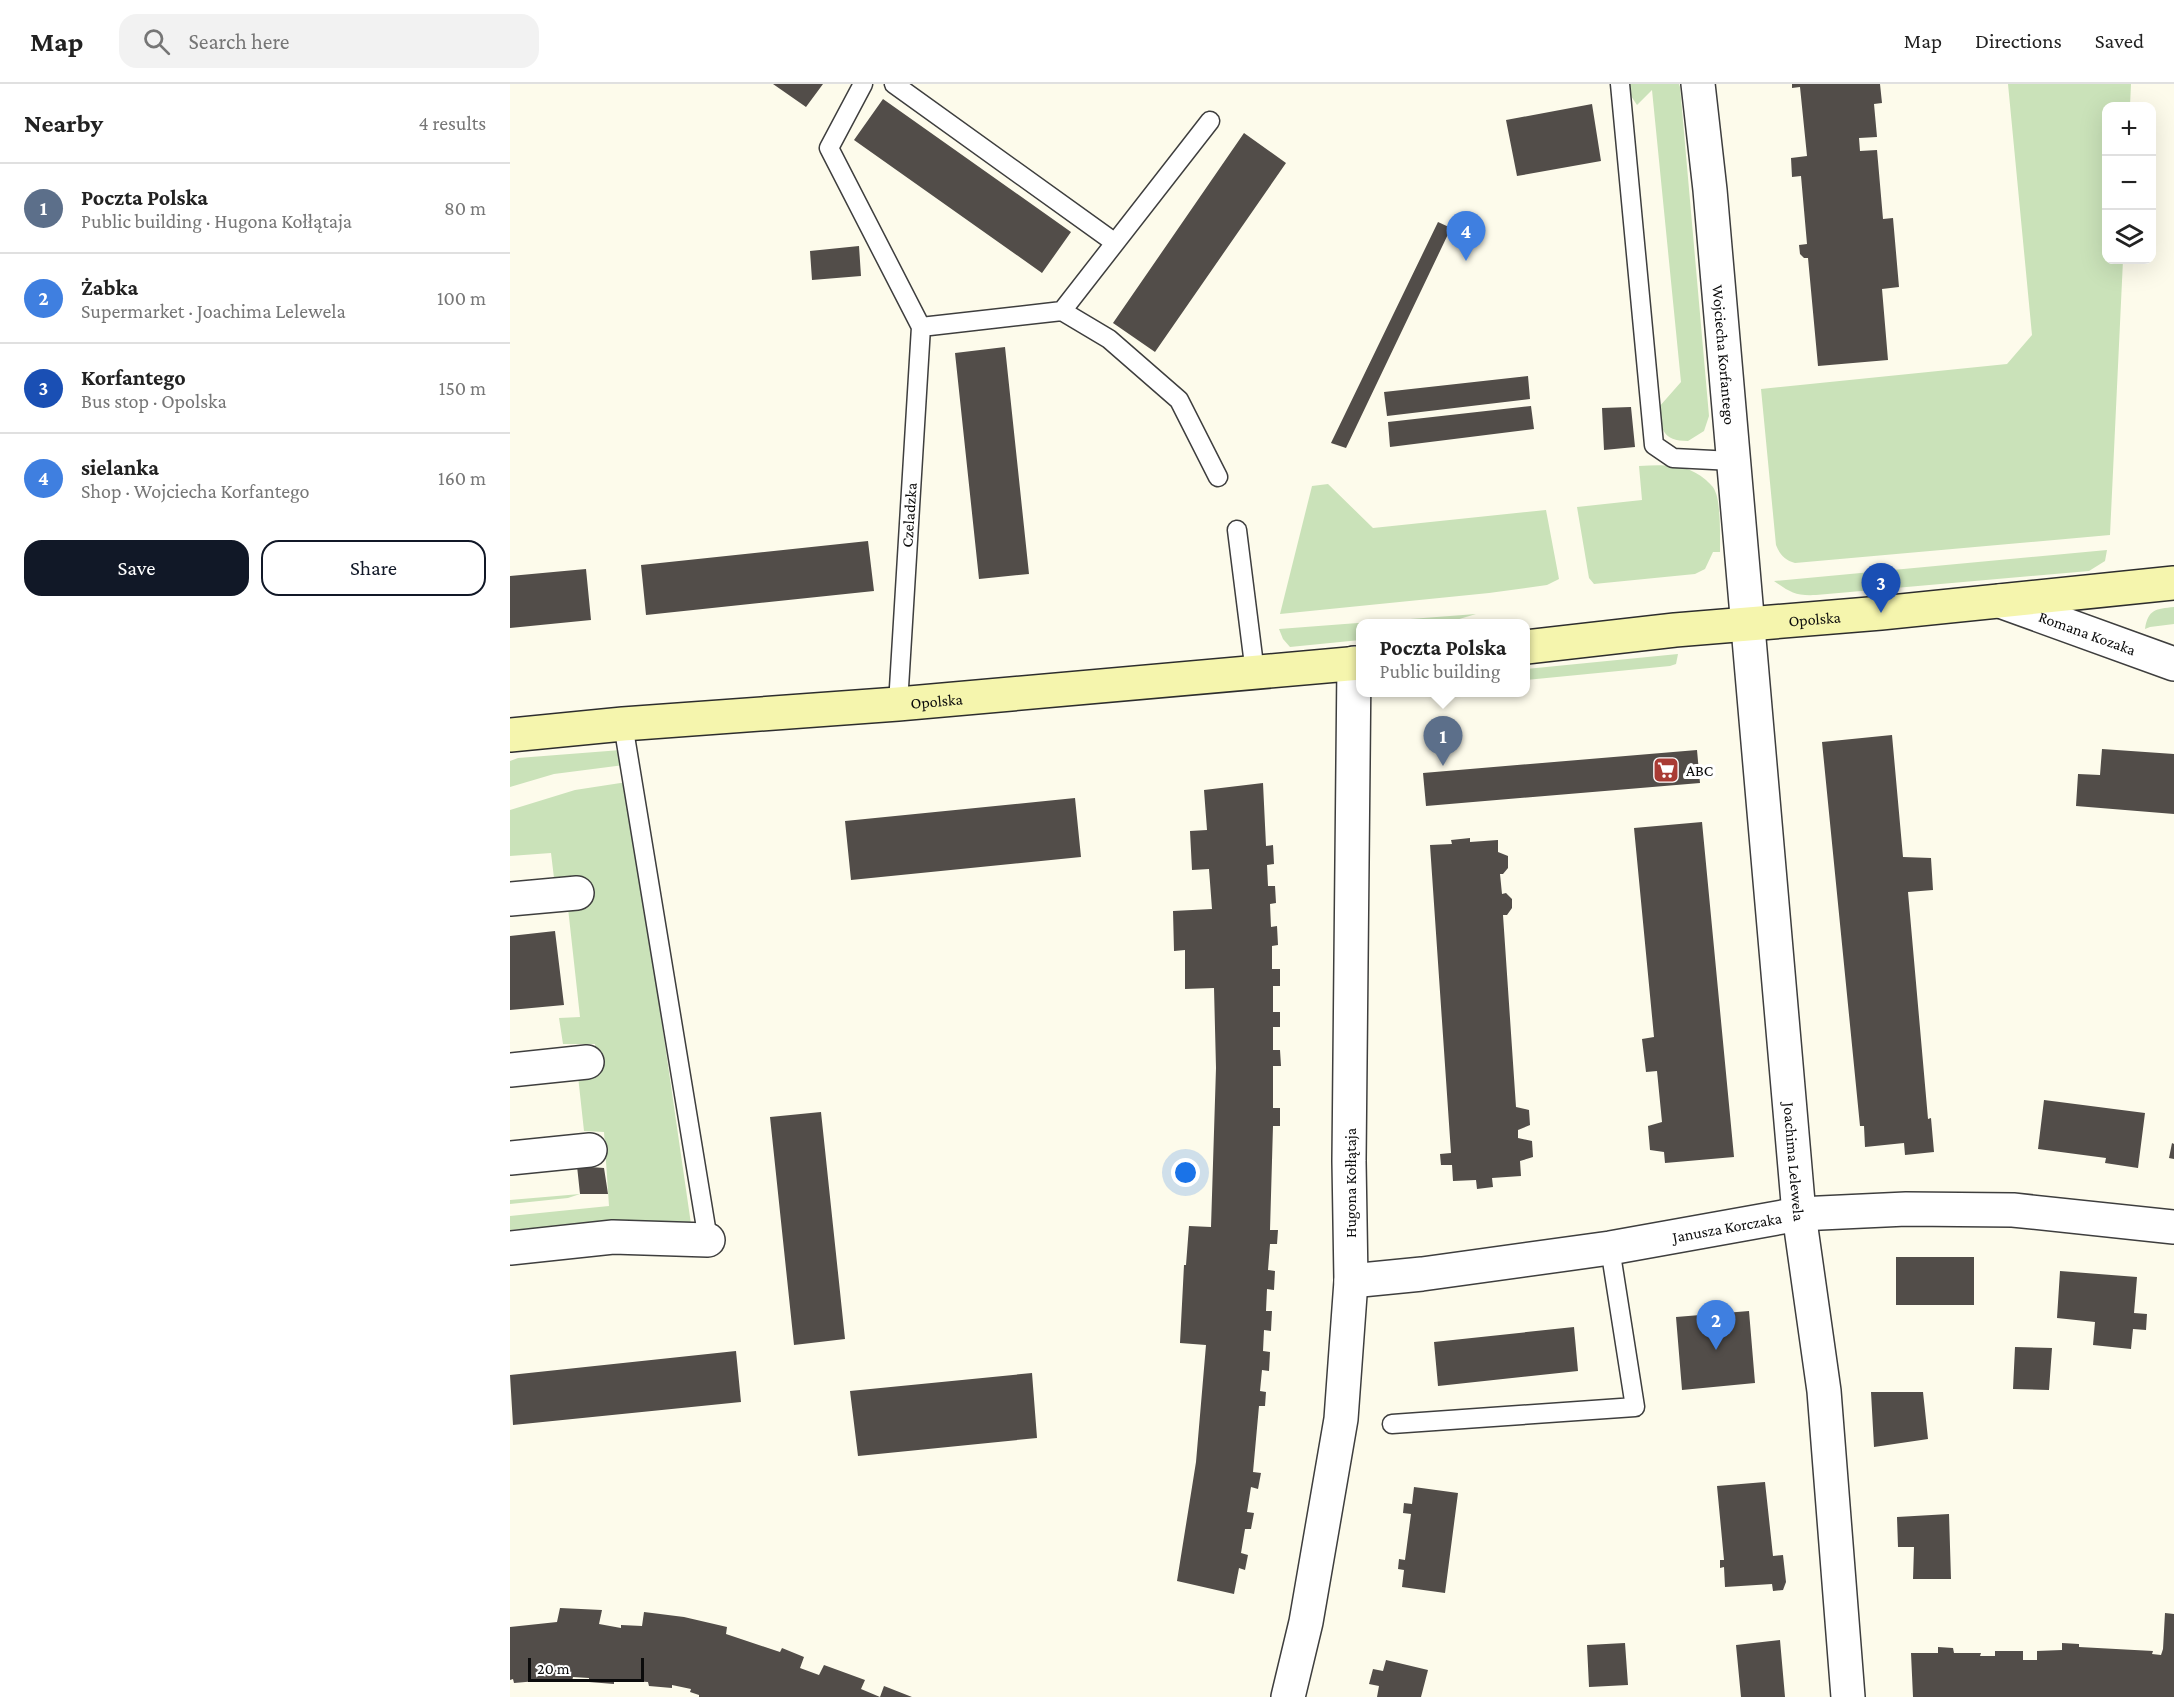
<!DOCTYPE html>
<meta charset="utf-8">
<style>
:root{--surface:#fff;--page:#f2f2f2;--text:#222;--muted:#767676;--line:#e0e0e0;--accent:#111827}
body{margin:0;font-family:"Crimson Pro",serif;background:var(--page);color:var(--text)}
.controls{position:absolute;right:18px;top:18px;display:grid;overflow:hidden;border-radius:12px;box-shadow:0 6px 24px #0002}
.controls button{width:54px;height:54px;display:grid;place-items:center;padding:0;border:0;border-bottom:2px solid var(--line);background:var(--surface);color:var(--text);font:30px sans-serif}
.scale{position:absolute;left:18px;bottom:15px;width:116px;box-sizing:border-box;padding-left:6px;border:3px solid #0b0b0b;border-top:0;font-size:16px;line-height:21px;white-space:nowrap;color:#0b0b0b;-webkit-text-stroke:4px #fff;paint-order:stroke}
.you{position:absolute;left:676px;top:1089px;width:21px;height:21px;margin:-15px;border:4px solid #fff;border-radius:50%;background:#1a73e8;box-shadow:0 0 0 9px #1a73e833}
.badge{display:grid;place-items:center;width:39px;height:39px;border-radius:50%;background:var(--accent);color:#fff;font-size:20px;font-weight:700}
.pin{position:absolute;translate:-50% -50px;filter:drop-shadow(0 2px 3px #0008)}
.pin::after{content:'';position:absolute;top:32px;width:21px;height:18px;background:inherit;clip-path:polygon(0 0,100% 0,50% 100%)}
.popup{position:absolute;left:846px;top:535px;width:174px;height:78px;box-sizing:border-box;display:grid;place-content:center;border-radius:12px;background:var(--surface);filter:drop-shadow(0 2px 4px #0005);font-size:20px;white-space:nowrap;color:var(--muted)}
.popup b{font-size:22px;color:var(--text)}
.popup::after{content:'';position:absolute;left:50%;top:100%;margin-left:-12px;border:12px solid transparent;border-top-color:var(--surface)}
.list{margin:0;padding:0;list-style:none}
h2{display:flex;justify-content:space-between;align-items:center;height:78px;margin:0;padding:0 24px;font-size:26px}
h2 small{font-size:20px;font-weight:400;color:var(--muted)}
.list li{display:grid;grid-template-columns:39px 1fr auto;gap:18px;align-items:center;box-sizing:border-box;height:90px;padding:0 24px;border-top:2px solid var(--line)}
.list b{display:block;font-size:22px;white-space:nowrap}
.list p{margin:0;font-size:20px;white-space:nowrap;color:var(--muted)}
.list em{font-size:20px;font-style:normal;color:var(--muted)}
.actions{display:flex;gap:12px;padding:18px 24px}
.actions a{flex:1;padding:14px 0;border:2px solid var(--accent);border-radius:18px;text-align:center;font-size:21px;color:var(--accent)}
.actions .main{background:var(--accent);color:#fff}
.icon{flex:none;width:33px;height:33px;fill:none;stroke:currentColor;stroke-width:2;stroke-linecap:round;stroke-linejoin:round}
.map{position:relative;flex:none;width:1664px;height:1613px;overflow:hidden}
header{display:flex;align-items:center;gap:36px;box-sizing:border-box;height:84px;padding:0 30px;background:var(--surface);border-bottom:2px solid var(--line)}
header strong{font-size:28px}
nav{display:flex;gap:33px;margin-inline-start:auto;font-size:21px}
.search{width:420px;height:54px;background:var(--page);display:flex;align-items:center;gap:15px;box-sizing:border-box;padding:0 21px;border-radius:18px;color:var(--muted);font-size:22px}
main{display:flex}
aside{flex:1;background:var(--surface)}
.map>svg:first-child{display:block}
.grass{fill:#cae2b9}
.building{fill:#524d49}
.lines{fill:none;stroke-linecap:round;stroke-linejoin:round}
.lane-casing{stroke:#3e3e3e;stroke-width:21}
.street-casing{stroke:#3e3e3e;stroke-width:36}
.secondary-casing{stroke:#2d2d2d;stroke-width:36}
.lane{stroke:#fff;stroke-width:18}
.street{stroke:#fff;stroke-width:33}
.secondary{stroke:#f5f5ad;stroke-width:33}
.labels{text-anchor:middle;dominant-baseline:central;stroke-width:6;stroke-linejoin:round;paint-order:stroke}
.street-label{font-size:16px;fill:#0b0b0b;stroke:#fff}
.poi-label{font-size:16px;fill:#0b0b0b;stroke:#fff;text-anchor:start}
</style>
<header>
<strong>Map</strong>
<div class="search"><svg class="icon" aria-label="search" viewBox="0 0 24 24"><circle cx="10" cy="10" r="6"/><path d="M15 15l6 6"/></svg>Search here</div>
<nav><a>Map</a><a>Directions</a><a>Saved</a></nav>
</header>
<main>
<aside>
<h2>Nearby<small>4 results</small></h2>
<ul class="list">
<li><span class="badge" style="background:#5c6f8a">1</span><div><b>Poczta Polska</b><p>Public building · Hugona Kołłątaja</p></div><em>80 m</em></li>
<li><span class="badge" style="background:#3f7fe0">2</span><div><b>Żabka</b><p>Supermarket · Joachima Lelewela</p></div><em>100 m</em></li>
<li><span class="badge" style="background:#1a4fb4">3</span><div><b>Korfantego</b><p>Bus stop · Opolska</p></div><em>150 m</em></li>
<li><span class="badge" style="background:#3f7fe0">4</span><div><b>sielanka</b><p>Shop · Wojciecha Korfantego</p></div><em>160 m</em></li>
</ul>
<div class="actions"><a class="main">Save</a><a>Share</a></div>
</aside>
<div class="map">
<svg width="1664" height="1613" viewBox="0 0 1664 1613">
<rect width="100%" height="100%" fill="#fdfbeb"/>
<!-- grass -->
<path class="grass" d="M 1119,0 L 1169,0 L 1170,3 L 1199,332 L 1194,347 L 1178,357 C 1152,357 1151,345 1149,323 L 1171,298 L 1142,6 L 1127,21 L 1121,12 Z
M 1498,0 L 1621,0 L 1620,22 L 1596,22 L 1596,176 L 1613,176 L 1600,451 L 1285,479 C 1275,476 1270,471 1266,461 L 1251,305 L 1497,280 L 1522,251 Z
M 1129,382 C 1154,381 1176,379 1196,396 C 1199,399 1204,403 1205,407 C 1211,419 1210,454 1210,468 L 1203,468 L 1195,485 L 1185,490 L 1084,500 L 1079,494 L 1067,423 L 1132,416 Z
M 818,400 L 863,444 L 1036,426 L 1049,495 L 1037,501 L 979,509 L 770,530 L 802,402 Z
M 1597,466 L 1595,477 L 1579,487 L 1306,511 C 1285,512 1280,508 1264,497 Z
M 1664,523 L 1664,540 L 1640,543 L 1635,545 C 1638,525 1646,525 1664,523 Z
M 966,530 L 936,539 L 850,540 L 850,556 L 780,563 L 773,555 L 769,545 Z
M 1168,570 L 1166,580 L 1160,582 L 1016,596 L 1016,585 Z
M 111,666 L 114,681 L 44,690 L 0,703 L 0,677 L 8,674 Z
M 117,698 L 181,1140 L 105,1137 L 0,1146 L 0,1132 L 99,1122 L 94,1048 L 74,1047 L 68,992 L 88,989 L 85,960 L 53,960 L 49,934 L 70,933 L 58,824 L 47,795 L 44,794 L 41,769 L 0,772 L 0,726 L 65,706 Z
M 70,1110 L 58,1114 L 0,1120 L 0,1116 Z"/>
<!-- building -->
<path class="building" d="M 263,0 L 313,0 L 296,23 Z
M 1282,0 L 1370,0 L 1372,19 L 1364,20 L 1367,53 L 1349,54 L 1350,67 L 1367,66 L 1373,135 L 1383,134 L 1389,203 L 1372,205 L 1378,276 L 1308,282 L 1298,174 L 1294,174 L 1290,170 L 1289,161 L 1297,160 L 1291,92 L 1282,93 L 1281,74 L 1297,72 L 1290,3 L 1282,4 Z
M 373,15 L 561,148 L 532,189 L 344,56 Z
M 1082,20 L 1091,77 L 1007,92 L 996,36 Z
M 734,49 L 776,79 L 645,268 L 603,239 Z
M 928,138 L 941,144 L 836,364 L 821,359 Z
M 349,162 L 351,192 L 302,196 L 300,167 Z
M 495,263 L 519,490 L 469,495 L 445,269 Z
M 1018,292 L 1020,315 L 877,332 L 874,308 Z
M 1021,322 L 1024,345 L 880,363 L 878,338 Z
M 1121,323 L 1125,363 L 1094,366 L 1092,324 Z
M 358,457 L 364,507 L 136,531 L 131,481 Z
M 76,485 L 81,536 L 0,544 L 0,492 Z
M 1382,651 L 1393,773 L 1421,774 L 1423,806 L 1398,808 L 1418,1035 L 1421,1034 L 1424,1068 L 1395,1071 L 1394,1059 L 1355,1063 L 1354,1042 L 1350,1042 L 1312,658 Z
M 1592,665 L 1664,670 L 1664,730 L 1566,722 L 1568,690 L 1590,691 Z
M 1187,666 L 1190,699 L 916,722 L 913,689 Z
M 753,699 L 756,762 L 763,761 L 764,780 L 757,781 L 758,802 L 765,802 L 766,819 L 760,820 L 761,843 L 767,842 L 768,861 L 762,862 L 762,885 L 770,885 L 770,902 L 763,902 L 763,928 L 770,928 L 770,943 L 763,943 L 763,966 L 770,966 L 771,982 L 763,982 L 763,1024 L 770,1024 L 770,1042 L 763,1042 L 760,1146 L 768,1146 L 767,1160 L 760,1160 L 758,1186 L 765,1187 L 764,1206 L 757,1205 L 756,1227 L 762,1227 L 761,1247 L 754,1246 L 753,1267 L 760,1268 L 759,1287 L 752,1286 L 750,1307 L 756,1308 L 755,1322 L 749,1322 L 743,1388 L 751,1389 L 748,1405 L 741,1403 L 737,1428 L 744,1429 L 741,1445 L 735,1445 L 731,1469 L 738,1471 L 735,1486 L 729,1484 L 724,1510 L 667,1497 L 686,1378 L 696,1261 L 670,1259 L 674,1181 L 676,1181 L 679,1142 L 701,1143 L 706,984 L 704,904 L 675,905 L 675,866 L 664,867 L 663,827 L 702,825 L 699,785 L 682,786 L 680,747 L 697,746 L 694,706 Z
M 565,714 L 571,773 L 341,796 L 335,737 Z
M 1192,738 L 1224,1073 L 1155,1079 L 1154,1068 L 1140,1066 L 1138,1042 L 1152,1038 L 1147,987 L 1136,988 L 1132,955 L 1144,953 L 1124,744 Z
M 960,754 L 960,758 L 988,756 L 988,768 L 998,772 L 998,784 L 993,790 L 990,790 L 992,810 L 996,809 L 1002,815 L 1002,824 L 997,831 L 993,831 L 1006,1023 L 1019,1026 L 1020,1041 L 1008,1046 L 1008,1054 L 1022,1057 L 1023,1073 L 1010,1077 L 1011,1092 L 982,1094 L 983,1103 L 967,1105 L 966,1096 L 943,1097 L 942,1081 L 931,1081 L 930,1070 L 941,1069 L 920,761 L 942,760 L 941,756 Z
M 45,847 L 54,921 L 0,926 L 0,852 Z
M 1534,1016 L 1635,1029 L 1628,1084 L 1595,1079 L 1596,1074 L 1528,1065 Z
M 311,1028 L 335,1255 L 284,1261 L 260,1033 Z
M 1662,1059 L 1664,1060 L 1664,1075 L 1659,1074 Z
M 67,1082 L 94,1084 L 98,1110 L 70,1110 Z
M 1386,1173 L 1464,1173 L 1464,1221 L 1386,1221 Z
M 1550,1187 L 1627,1193 L 1624,1229 L 1637,1230 L 1636,1246 L 1623,1245 L 1621,1265 L 1583,1261 L 1585,1238 L 1547,1234 Z
M 1239,1227 L 1245,1299 L 1172,1306 L 1166,1233 Z
M 1064,1243 L 1068,1287 L 928,1302 L 924,1258 Z
M 1505,1263 L 1542,1264 L 1539,1306 L 1503,1305 Z
M 226,1267 L 231,1318 L 3,1341 L 0,1291 Z
M 522,1289 L 527,1354 L 348,1372 L 340,1307 Z
M 1361,1308 L 1413,1308 L 1418,1355 L 1364,1363 Z
M 1255,1398 L 1263,1472 L 1273,1471 L 1276,1498 L 1273,1506 L 1263,1507 L 1262,1500 L 1215,1503 L 1214,1483 L 1210,1484 L 1210,1476 L 1214,1476 L 1207,1402 Z
M 904,1403 L 948,1409 L 935,1509 L 892,1503 L 894,1486 L 888,1485 L 889,1475 L 895,1476 L 901,1430 L 893,1429 L 894,1419 L 902,1420 Z
M 1439,1430 L 1441,1495 L 1403,1495 L 1404,1463 L 1388,1463 L 1387,1433 Z
M 50,1524 L 92,1526 L 89,1540 L 111,1544 L 111,1541 L 132,1542 L 134,1528 L 174,1533 L 217,1543 L 216,1550 L 270,1568 L 272,1564 L 294,1573 L 290,1584 L 309,1591 L 314,1581 L 355,1596 L 351,1605 L 370,1613 L 189,1613 L 189,1611 L 180,1608 L 181,1605 L 162,1601 L 162,1604 L 139,1602 L 138,1598 L 104,1596 L 104,1600 L 79,1598 L 79,1594 L 63,1593 L 62,1597 L 38,1596 L 4,1599 L 3,1595 L 0,1596 L 0,1543 L 47,1538 Z
M 1655,1529 L 1664,1530 L 1664,1613 L 1403,1613 L 1401,1569 L 1428,1569 L 1428,1563 L 1443,1564 L 1444,1569 L 1471,1569 L 1470,1572 L 1485,1572 L 1485,1567 L 1513,1567 L 1513,1576 L 1527,1576 L 1527,1567 L 1552,1566 L 1552,1559 L 1569,1560 L 1569,1563 L 1643,1567 L 1642,1570 L 1651,1571 L 1653,1565 Z
M 1270,1556 L 1275,1613 L 1231,1613 L 1226,1561 Z
M 1115,1559 L 1118,1601 L 1079,1603 L 1077,1561 Z
M 876,1576 L 918,1586 L 911,1613 L 867,1613 L 869,1602 L 859,1600 L 863,1585 L 873,1587 Z
M 374,1602 L 402,1613 L 370,1613 Z"/>
<g class="lines">
<!-- lane casing -->
<g class="lane-casing">
<path id="lane" d="M 353,0 L 319,64 L 411,243 L 388,620
M 384,0 L 604,158
M 1110,0 L 1144,361 L 1163,374 L 1223,377
M 552,227 L 599,255 L 669,316 L 708,393
M 411,243 L 552,227 L 700,37
M 727,446 L 745,589
M 113,640 L 198,1156
M 882,1340 L 1125,1323 L 1100,1164"/>
</g>
<!-- street casing -->
<g class="street-casing">
<g id="street">
<path id="s1" d="M 1188,0 L 1200,106 L 1289,1130 L 1314,1307 L 1338,1613"/>
<path id="s2" d="M 1490,517 L 1664,580"/>
<path d="M 0,815 L 67,809"/>
<path d="M 0,986 L 77,978"/>
<path d="M 0,1074 L 80,1066"/>
<path d="M 0,1164 L 103,1153 L 198,1156"/>
<path id="s3" d="M 841,1197 L 912,1190 L 1100,1164 L 1289,1130 L 1396,1125 L 1503,1126 L 1664,1143"/>
<path d="M 778,1613 L 796,1538 L 831,1335 L 841,1197 L 839,1077 L 844,579"/>
</g>
</g>
<!-- secondary casing -->
<g class="secondary-casing">
<g id="secondary">
<path id="s4" d="M 1016,563 L 1165,546 L 1371,529 L 1664,499"/>
<path id="s5" d="M 0,651 L 113,640 L 388,620 L 850,579"/>
</g>
</g>
<!-- lane -->
<use href="#lane" class="lane"/>
<!-- street -->
<use href="#street" class="street"/>
<!-- secondary -->
<use href="#secondary" class="secondary"/>
</g>
<!-- icons -->
<defs>
<g id="supermarket-square" transform="scale(1.35)"><rect x="-9" y="-9" width="18" height="18" rx="4" fill="#a93b34" stroke="#fff"/><path d="M-6-5.5h2.5l.6 2H6L4.5 2H-2.5L-4.4-4H-6ZM-1.5 3.2a1.3 1.3 0 1 0 .1 0ZM3 3.2a1.3 1.3 0 1 0 .1 0Z" fill="#fff"/></g>
</defs>
<g fill-rule="evenodd">
<use href="#supermarket-square" x="1156" y="686"/>
</g>
<g class="labels">
<!-- street labels -->
<g class="street-label">
<text stroke="none"><textPath href="#s1" startOffset="272">Wojciecha Korfantego</textPath></text>
<text transform="translate(399 431) rotate(-86)">Czeladzka</text>
<text stroke="none"><textPath href="#s4" startOffset="290">Opolska</textPath></text>
<text stroke="none"><textPath href="#s2" startOffset="93">Romana Kozaka</textPath></text>
<text stroke="none"><textPath href="#s5" startOffset="428">Opolska</textPath></text>
<text stroke="none"><textPath href="#s1" startOffset="1082">Joachima Lelewela</textPath></text>
<text transform="translate(840 1099) rotate(-90)">Hugona Kołłątaja</text>
<text stroke="none"><textPath href="#s3" startOffset="380">Janusza Korczaka</textPath></text>
</g>
<!-- poi labels -->
<g class="poi-label">
<text x="1176" y="686">ABC</text>
</g>
</g>
</svg>
<div class="controls">
<button>+</button>
<button>−</button>
<button><svg class="icon" aria-label="layers" viewBox="0 0 24 24"><path d="M12 4l9 5-9 5-9-5zM3 14l9 5 9-5"/></svg></button>
</div>
<div class="scale">20 m</div>
<div class="you"></div>
<div class="pin badge" style="left:933px;top:682px;background:#5c6f8a">1</div>
<div class="popup"><b>Poczta Polska</b>Public building</div>
<div class="pin badge" style="left:1206px;top:1266px;background:#3f7fe0">2</div>
<div class="pin badge" style="left:1371px;top:529px;background:#1a4fb4">3</div>
<div class="pin badge" style="left:956px;top:177px;background:#3f7fe0">4</div>
</div>
</main>
